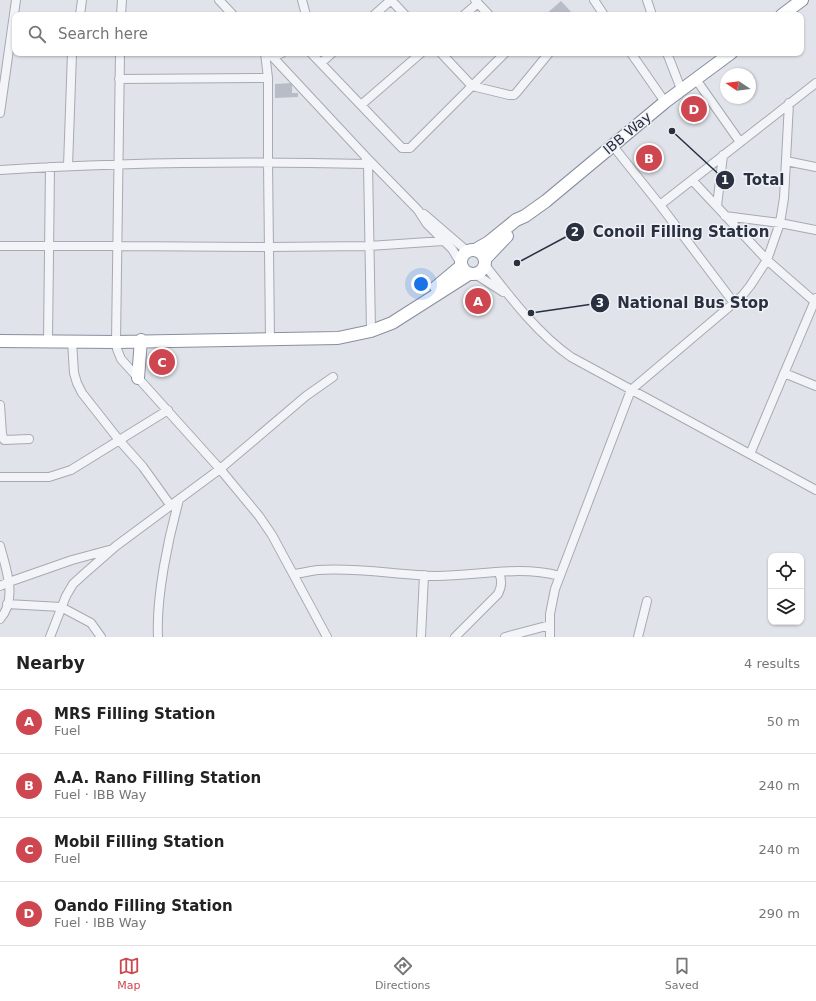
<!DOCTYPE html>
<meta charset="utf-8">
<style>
:root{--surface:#fff;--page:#f6f6f6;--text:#222;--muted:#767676;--line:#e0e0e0;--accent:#cd4650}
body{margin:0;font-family:"DejaVu Sans",sans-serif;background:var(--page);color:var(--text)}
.controls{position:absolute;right:12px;bottom:12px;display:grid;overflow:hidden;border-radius:8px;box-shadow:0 1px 3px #0004}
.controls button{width:36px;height:36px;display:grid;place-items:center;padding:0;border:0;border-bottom:1px solid var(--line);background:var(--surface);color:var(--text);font:20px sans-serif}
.compass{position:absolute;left:720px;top:68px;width:36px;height:36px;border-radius:50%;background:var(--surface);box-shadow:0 1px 3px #0004;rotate:283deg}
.you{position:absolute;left:421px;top:284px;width:14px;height:14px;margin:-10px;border:3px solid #fff;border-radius:50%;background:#1a73e8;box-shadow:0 0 0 6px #1a73e833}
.badge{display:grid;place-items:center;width:26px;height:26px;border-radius:50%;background:var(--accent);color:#fff;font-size:13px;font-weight:700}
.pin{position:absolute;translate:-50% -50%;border:2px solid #fff;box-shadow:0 1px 4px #0006}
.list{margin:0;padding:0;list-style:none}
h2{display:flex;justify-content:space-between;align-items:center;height:52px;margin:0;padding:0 16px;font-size:17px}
h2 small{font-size:13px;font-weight:400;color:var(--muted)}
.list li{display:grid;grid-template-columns:26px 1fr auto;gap:12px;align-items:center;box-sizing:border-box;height:64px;padding:0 16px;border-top:1px solid var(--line)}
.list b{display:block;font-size:15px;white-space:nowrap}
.list p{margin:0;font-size:13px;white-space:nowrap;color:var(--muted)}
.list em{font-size:13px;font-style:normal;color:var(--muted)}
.icon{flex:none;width:22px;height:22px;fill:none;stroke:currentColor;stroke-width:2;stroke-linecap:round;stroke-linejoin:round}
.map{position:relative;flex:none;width:816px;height:637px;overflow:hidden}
.search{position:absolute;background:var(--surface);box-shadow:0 1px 3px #0004;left:12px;right:12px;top:12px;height:44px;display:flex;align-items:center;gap:10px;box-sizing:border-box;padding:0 14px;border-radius:8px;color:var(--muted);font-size:15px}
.sheet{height:308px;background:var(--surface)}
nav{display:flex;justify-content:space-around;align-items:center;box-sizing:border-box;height:56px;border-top:1px solid var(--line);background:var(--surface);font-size:11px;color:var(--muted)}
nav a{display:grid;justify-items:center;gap:2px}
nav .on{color:var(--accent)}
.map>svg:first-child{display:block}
.building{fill:#b7bcc6}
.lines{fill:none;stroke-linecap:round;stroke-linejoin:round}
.minor-casing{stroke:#a5aab3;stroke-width:10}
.highway-casing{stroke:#888fa0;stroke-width:14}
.minor{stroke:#f3f4f7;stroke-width:8}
.highway{stroke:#fff;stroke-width:12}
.labels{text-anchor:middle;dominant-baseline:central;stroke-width:3;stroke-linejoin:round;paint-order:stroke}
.street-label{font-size:14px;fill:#293040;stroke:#f0f2f7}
.leader{fill:none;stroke:#293040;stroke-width:1.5}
.callout-dot{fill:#293040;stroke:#f0f2f7;stroke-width:1.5}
.mark-label{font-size:12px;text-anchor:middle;font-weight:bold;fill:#fff}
.callout-label{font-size:15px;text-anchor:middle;font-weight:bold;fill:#293040;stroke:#f0f2f7;stroke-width:3;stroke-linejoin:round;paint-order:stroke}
</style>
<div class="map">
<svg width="816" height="637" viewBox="0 0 816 637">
<rect width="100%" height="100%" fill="#e0e3e9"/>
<!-- building -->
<path class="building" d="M 561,1 L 574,15 L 545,15 Z
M 292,83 L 292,93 L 298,93 L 298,97 L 275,98 L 275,84 Z"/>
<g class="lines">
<!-- minor casing -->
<g class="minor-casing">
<path id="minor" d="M 219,0 L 233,15
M 302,0 L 306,15
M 391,0 L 405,15
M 475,0 L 489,15
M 594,0 L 604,15
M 647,0 L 652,15
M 80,15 L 82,0
M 121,15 L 122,0
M 374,15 L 391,0
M 464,15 L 478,3
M 120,53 L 116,342 L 117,349 L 121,359 L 220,469 L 259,516 L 272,535 L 327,637
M 265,53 L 268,78 L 268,162 L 270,339
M 269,53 L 365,156 L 418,210 L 427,224 L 452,249 L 460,262
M 311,53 L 402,148 L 410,148 L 505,53
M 441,53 L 472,86 L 509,95 L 514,95 L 517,92 L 549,53
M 631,53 L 665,102
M 667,53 L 681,89
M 273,57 L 282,53
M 321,63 L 332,53
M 695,78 L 740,142
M 119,79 L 268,78
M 361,105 L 421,53
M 0,113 L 16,0
M 613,146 L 660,205 L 734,303
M 786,161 L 816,167
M 368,164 L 371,331
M 68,166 L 72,53
M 0,170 C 123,162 245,161 368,164 L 365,156
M 692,180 L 767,260 L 815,302
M 660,205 L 816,83
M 717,206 L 723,155
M 424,214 L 467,251
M 725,216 L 780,223 L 816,230
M 0,246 L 118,246 L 269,247 L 369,246 L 443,241
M 485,265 C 510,297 537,333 571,357 L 816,490
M 475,274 L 503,292
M 48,341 L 50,167
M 72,341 L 74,373 L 77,383 L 82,393 L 119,440 L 143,467 L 171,506
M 784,373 L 816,386
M 0,405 L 2,434 L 4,440 L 29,439
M 750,454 L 816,298
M 0,477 L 49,477 L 71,470 L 168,410
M 0,546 C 6,569 18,599 0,619
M 294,574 C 302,573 310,571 318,570 C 357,567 397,575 436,576 C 478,576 518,565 560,576
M 0,586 L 9,582 L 72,560 L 109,550
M 7,604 L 61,607 L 91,623 L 101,637
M 50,637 L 66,596 L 73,584 L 84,574 L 116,546 L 220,469 L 306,396 L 333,377
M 158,637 C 156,597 168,539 179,500
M 421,637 L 424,575
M 455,637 L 498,594 C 502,586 502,581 499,572
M 505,637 L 550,625
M 550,637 L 550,614 L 555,589 L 631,390 L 742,296 L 750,286 L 767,260 L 780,223 L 784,198 L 789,103
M 638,637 L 647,601"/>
</g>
<!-- highway casing -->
<g class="highway-casing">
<path id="highway" d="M 782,15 L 802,0
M461 262a12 12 0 1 1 24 0a12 12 0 1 1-24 0Z
M 475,250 L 489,242 L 516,220 L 525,216 L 546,201 L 665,102 L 731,53
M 485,259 L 507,236
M 436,287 L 461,266
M 0,341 L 116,342 L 338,338 L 371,331 L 392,323 L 469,274
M 138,378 L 141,340"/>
</g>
<!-- minor -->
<use href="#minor" class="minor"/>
<!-- highway -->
<use href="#highway" class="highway"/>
</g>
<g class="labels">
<!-- street labels -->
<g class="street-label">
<text transform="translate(627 133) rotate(-40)">IBB Way</text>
</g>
</g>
<!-- callouts -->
<path class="leader" d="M672 131L725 180M517 263L575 232M531 313L600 303"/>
<g class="callout-dot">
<circle cx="672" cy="131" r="4"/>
<circle cx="517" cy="263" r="4"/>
<circle cx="531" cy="313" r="4"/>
<circle cx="725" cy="180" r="10"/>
<circle cx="575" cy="232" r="10"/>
<circle cx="600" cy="303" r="10"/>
</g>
<g class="mark-label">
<text x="725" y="184">1</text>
<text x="575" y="236">2</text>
<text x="600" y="307">3</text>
</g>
<g class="callout-label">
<text x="764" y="185">Total</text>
<text x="681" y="237">Conoil Filling Station</text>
<text x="693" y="308">National Bus Stop</text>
</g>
</svg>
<div class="controls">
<button><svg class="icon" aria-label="locate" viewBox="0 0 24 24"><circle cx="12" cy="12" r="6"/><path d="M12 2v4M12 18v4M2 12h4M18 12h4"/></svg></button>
<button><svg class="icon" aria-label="layers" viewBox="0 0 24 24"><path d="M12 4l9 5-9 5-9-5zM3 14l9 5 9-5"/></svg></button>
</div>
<svg class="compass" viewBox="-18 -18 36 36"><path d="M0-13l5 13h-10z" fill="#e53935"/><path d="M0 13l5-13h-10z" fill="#767676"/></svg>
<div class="you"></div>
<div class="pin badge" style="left:478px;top:301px">A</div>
<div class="pin badge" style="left:649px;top:158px">B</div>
<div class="pin badge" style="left:162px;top:362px">C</div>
<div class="pin badge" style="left:694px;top:109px">D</div>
<div class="search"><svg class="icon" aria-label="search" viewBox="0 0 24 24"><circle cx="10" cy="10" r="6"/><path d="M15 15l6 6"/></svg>Search here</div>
</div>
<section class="sheet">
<h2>Nearby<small>4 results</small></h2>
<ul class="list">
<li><span class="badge">A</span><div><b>MRS Filling Station</b><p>Fuel</p></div><em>50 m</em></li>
<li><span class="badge">B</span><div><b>A.A. Rano Filling Station</b><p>Fuel · IBB Way</p></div><em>240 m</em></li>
<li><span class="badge">C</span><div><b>Mobil Filling Station</b><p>Fuel</p></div><em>240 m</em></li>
<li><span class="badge">D</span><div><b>Oando Filling Station</b><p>Fuel · IBB Way</p></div><em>290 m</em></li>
</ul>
</section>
<nav>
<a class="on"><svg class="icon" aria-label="map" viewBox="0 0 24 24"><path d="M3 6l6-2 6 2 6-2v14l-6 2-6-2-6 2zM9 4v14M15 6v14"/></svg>Map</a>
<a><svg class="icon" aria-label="directions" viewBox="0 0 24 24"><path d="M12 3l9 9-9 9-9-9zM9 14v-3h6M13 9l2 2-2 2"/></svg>Directions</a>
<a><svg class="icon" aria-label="saved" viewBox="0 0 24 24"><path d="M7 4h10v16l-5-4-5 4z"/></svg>Saved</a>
</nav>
